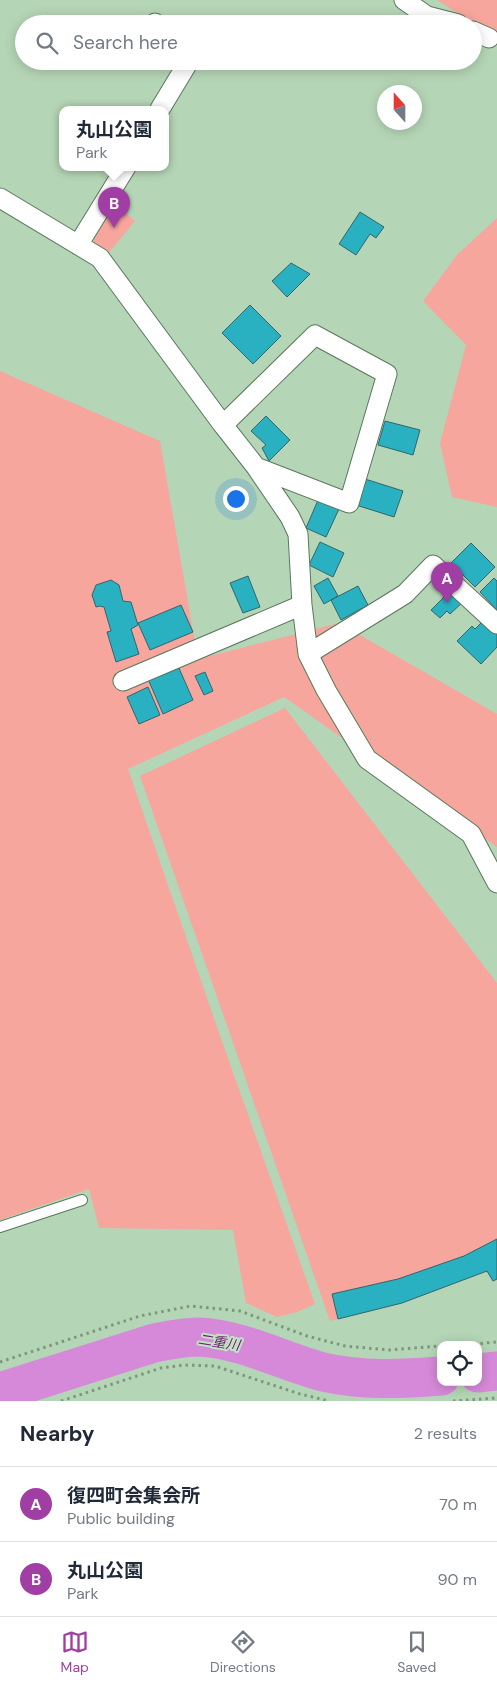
<!DOCTYPE html>
<meta charset="utf-8">
<style>
:root{--surface:#fff;--page:#f6f6f7;--text:#1f2937;--muted:#747a83;--line:#e0e1e3;--accent:#a13ea4}
body{margin:0;font-family:"DM Sans","Noto Sans JP",sans-serif;background:var(--page);color:var(--text)}
.controls{position:absolute;right:15px;bottom:15px;display:grid;overflow:hidden;border-radius:10px;box-shadow:0 2px 12px #0003}
.controls button{width:45px;height:45px;display:grid;place-items:center;padding:0;border:0;border-bottom:1px solid var(--line);background:var(--surface);color:var(--text);font:25px sans-serif}
.compass{position:absolute;left:377px;top:85px;width:45px;height:45px;border-radius:50%;background:var(--surface);box-shadow:0 2px 12px #0003;rotate:339deg}
.you{position:absolute;left:235px;top:498px;width:18px;height:18px;margin:-12px;border:4px solid #fff;border-radius:50%;background:#1a73e8;box-shadow:0 0 0 8px #1a73e833}
.badge{display:grid;place-items:center;width:32px;height:32px;border-radius:50%;background:var(--accent);color:#fff;font-size:16px;font-weight:700}
.pin{position:absolute;translate:-50% -41px;filter:drop-shadow(0 1px 2px #0008)}
.pin::after{content:'';position:absolute;top:26px;width:18px;height:15px;background:inherit;clip-path:polygon(0 0,100% 0,50% 100%)}
.popup{position:absolute;left:59px;top:106px;width:110px;height:65px;box-sizing:border-box;display:grid;place-content:center;border-radius:10px;background:var(--surface);filter:drop-shadow(0 1px 4px #0005);font-size:16px;white-space:nowrap;color:var(--muted)}
.popup b{font-size:19px;color:var(--text)}
.popup::after{content:'';position:absolute;left:50%;top:100%;margin-left:-10px;border:10px solid transparent;border-top-color:var(--surface)}
.list{margin:0;padding:0;list-style:none}
h2{display:flex;justify-content:space-between;align-items:center;height:65px;margin:0;padding:0 20px;font-size:21px}
h2 small{font-size:16px;font-weight:400;color:var(--muted)}
.list li{display:grid;grid-template-columns:32px 1fr auto;gap:15px;align-items:center;box-sizing:border-box;height:75px;padding:0 20px;border-top:1px solid var(--line)}
.list b{display:block;font-size:19px;white-space:nowrap}
.list p{margin:0;font-size:16px;white-space:nowrap;color:var(--muted)}
.list em{font-size:16px;font-style:normal;color:var(--muted)}
.icon{flex:none;width:28px;height:28px;fill:none;stroke:currentColor;stroke-width:2;stroke-linecap:round;stroke-linejoin:round}
.map{position:relative;flex:none;width:497px;height:1401px;overflow:hidden}
.search{position:absolute;background:var(--surface);box-shadow:0 2px 12px #0003;left:15px;right:15px;top:15px;height:55px;display:flex;align-items:center;gap:12px;box-sizing:border-box;padding:0 18px;border-radius:28px;color:var(--muted);font-size:19px}
.sheet{height:215px;background:var(--surface)}
nav{display:flex;justify-content:space-around;align-items:center;box-sizing:border-box;height:70px;border-top:1px solid var(--line);background:var(--surface);font-size:14px;color:var(--muted)}
nav a{display:grid;justify-items:center;gap:2px}
nav .on{color:var(--accent)}
.map>svg:first-child{display:block}
.green{fill:#f6a69d}
.lines{fill:none;stroke-linecap:round;stroke-linejoin:round}
.river{stroke:#d689d8;stroke-width:39}
.building{fill:#29b1c1;stroke:#32656c}
.service-casing{stroke:#59785b;stroke-width:12}
.minor-casing{stroke:#59785b;stroke-width:21}
.path{stroke:#7d967e;stroke-width:3;stroke-dasharray:2.5 4;stroke-linecap:butt}
.service{stroke:#fff;stroke-width:10}
.minor{stroke:#fff;stroke-width:19}
.labels{text-anchor:middle;dominant-baseline:central;stroke-width:4;stroke-linejoin:round;paint-order:stroke}
.water-label{font-size:14px;font-style:italic;fill:#731477;stroke:#c2e3c3}
</style>
<div class="map">
<svg width="497" height="1401" viewBox="0 0 497 1401">
<rect width="100%" height="100%" fill="#b5d6b6"/>
<!-- green -->
<path class="green" d="M 437,0 L 497,0 L 497,38 Z
M 114,203 L 135,221 L 106,256 L 95,248 L 93,235 Z
M 497,218 L 497,507 L 452,497 L 440,443 L 466,345 L 423,301 L 457,255 Z
M 0,371 L 160,441 L 198,659 L 339,623 L 497,714 L 497,847 L 284,697 L 128,769 L 217,1027 L 315,1304 L 297,1312 L 277,1317 L 246,1303 L 233,1230 L 99,1228 L 89,1189 L 0,1220 Z
M 285,708 L 497,983 L 497,1279 L 493,1281 L 486,1271 L 402,1303 L 330,1321 L 140,776 Z"/>
<g class="lines">
<!-- river -->
<path class="river" d="M 478,1373 L 497,1371
M 0,1392 L 154,1343 C 169,1340 184,1337 199,1337 C 242,1339 282,1361 323,1372 C 362,1381 401,1379 441,1376"/>
</g>
<!-- building -->
<path class="building" d="M 360,212 L 384,227 L 376,238 L 370,234 L 356,255 L 339,244 Z
M 291,263 L 310,274 L 287,297 L 272,281 Z
M 250,305 L 281,336 L 253,364 L 222,333 Z
M 266,416 L 290,440 L 269,461 L 262,448 L 266,445 L 251,431 Z
M 385,421 L 420,430 L 413,455 L 378,445 Z
M 365,479 L 403,491 L 394,517 L 356,505 Z
M 318,500 L 339,509 L 326,537 L 306,528 Z
M 320,542 L 344,553 L 333,577 L 309,565 Z
M 471,543 L 495,567 L 475,587 L 451,563 Z
M 248,576 L 260,607 L 243,613 L 230,583 Z
M 328,578 L 338,596 L 324,604 L 314,586 Z
M 494,578 L 497,581 L 497,610 L 480,592 Z
M 111,580 L 119,585 L 123,601 L 131,602 L 138,625 L 131,629 L 139,654 L 116,662 L 107,632 L 111,631 L 104,607 L 100,606 L 96,607 L 92,595 L 96,585 Z
M 358,586 L 368,605 L 341,620 L 331,600 Z
M 452,589 L 464,601 L 450,614 L 447,611 L 440,618 L 431,610 Z
M 181,605 L 193,632 L 150,650 L 138,623 Z
M 484,620 L 497,633 L 497,647 L 481,664 L 457,641 L 472,626 L 475,629 Z
M 178,666 L 193,700 L 163,714 L 148,679 Z
M 205,672 L 213,691 L 204,695 L 195,676 Z
M 148,687 L 160,715 L 139,724 L 127,697 Z
M 497,1239 L 497,1279 L 493,1281 L 487,1271 L 402,1303 L 338,1319 L 332,1294 L 398,1279 L 464,1256 Z"/>
<g class="lines">
<!-- service casing -->
<g class="service-casing">
<path id="service" d="M 0,1227 L 82,1200"/>
</g>
<!-- minor casing -->
<g class="minor-casing">
<path id="minor" d="M 404,0 L 427,16 L 458,24
M 155,23 L 156,24
M 473,31 L 489,38
M 160,109 L 189,61
M 0,198 L 100,258 L 223,425 L 256,467 L 290,517 L 298,534 L 302,605 L 308,654 L 326,690 L 367,759 L 471,834 L 497,883
M 78,245 L 126,167
M 223,425 L 315,335 L 387,374 L 349,503 L 256,467
M 308,654 L 405,594 L 433,565 L 497,624
M 123,681 L 302,605"/>
</g>
<!-- path -->
<path class="path" d="M 461,1345 L 497,1342
M 0,1362 L 140,1316 L 191,1306 L 240,1311 L 307,1336 L 345,1346 L 389,1350 L 441,1346
M 61,1401 L 161,1368 L 184,1365 L 215,1366 L 300,1394 L 329,1401
M 453,1401 L 497,1398"/>
<!-- service -->
<use href="#service" class="service"/>
<!-- minor -->
<use href="#minor" class="minor"/>
</g>
<g class="labels">
<!-- water labels -->
<g class="water-label">
<text transform="translate(219 1342) rotate(9)">二重川</text>
</g>
</g>
</svg>
<div class="controls">
<button><svg class="icon" aria-label="locate" viewBox="0 0 24 24"><circle cx="12" cy="12" r="6"/><path d="M12 2v4M12 18v4M2 12h4M18 12h4"/></svg></button>
</div>
<svg class="compass" viewBox="-18 -18 36 36"><path d="M0-13l5 13h-10z" fill="#e53935"/><path d="M0 13l5-13h-10z" fill="#747a83"/></svg>
<div class="you"></div>
<div class="pin badge" style="left:447px;top:603px">A</div>
<div class="pin badge" style="left:114px;top:228px">B</div>
<div class="popup"><b>丸山公園</b>Park</div>
<div class="search"><svg class="icon" aria-label="search" viewBox="0 0 24 24"><circle cx="10" cy="10" r="6"/><path d="M15 15l6 6"/></svg>Search here</div>
</div>
<section class="sheet">
<h2>Nearby<small>2 results</small></h2>
<ul class="list">
<li><span class="badge">A</span><div><b>復四町会集会所</b><p>Public building</p></div><em>70 m</em></li>
<li><span class="badge">B</span><div><b>丸山公園</b><p>Park</p></div><em>90 m</em></li>
</ul>
</section>
<nav>
<a class="on"><svg class="icon" aria-label="map" viewBox="0 0 24 24"><path d="M3 6l6-2 6 2 6-2v14l-6 2-6-2-6 2zM9 4v14M15 6v14"/></svg>Map</a>
<a><svg class="icon" aria-label="directions" viewBox="0 0 24 24"><path d="M12 3l9 9-9 9-9-9zM9 14v-3h6M13 9l2 2-2 2"/></svg>Directions</a>
<a><svg class="icon" aria-label="saved" viewBox="0 0 24 24"><path d="M7 4h10v16l-5-4-5 4z"/></svg>Saved</a>
</nav>
